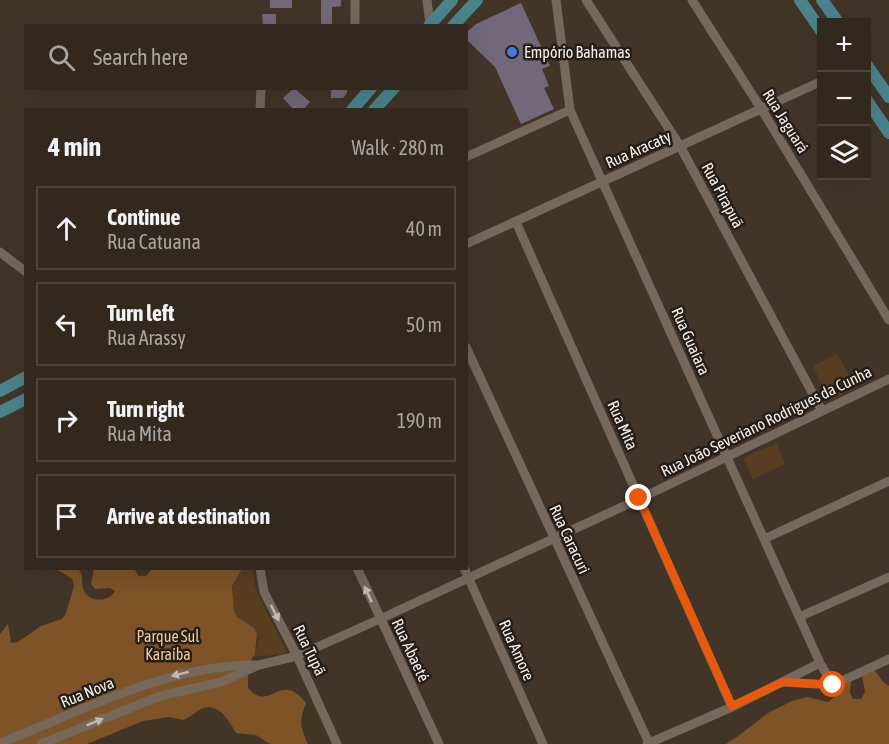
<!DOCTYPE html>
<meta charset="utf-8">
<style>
:root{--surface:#32281e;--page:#3a3027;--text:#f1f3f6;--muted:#a8a6a4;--line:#4d443c}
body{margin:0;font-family:"Asap Condensed",sans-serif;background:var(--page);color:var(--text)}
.controls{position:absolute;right:18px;top:18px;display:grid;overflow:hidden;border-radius:0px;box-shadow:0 6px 24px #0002}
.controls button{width:54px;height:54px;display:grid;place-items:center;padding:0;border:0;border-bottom:2px solid var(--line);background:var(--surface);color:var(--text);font:30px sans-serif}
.stop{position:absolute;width:18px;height:18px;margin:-14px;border:4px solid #ea580c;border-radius:50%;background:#fff}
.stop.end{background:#ea580c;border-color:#fff;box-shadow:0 2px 6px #0008}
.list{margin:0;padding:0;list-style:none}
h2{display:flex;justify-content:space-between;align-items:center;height:78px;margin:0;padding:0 24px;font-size:26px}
h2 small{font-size:20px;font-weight:400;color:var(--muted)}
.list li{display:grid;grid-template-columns:39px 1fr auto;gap:18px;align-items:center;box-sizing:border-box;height:84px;margin:0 12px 12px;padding:0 12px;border:2px solid var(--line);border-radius:0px}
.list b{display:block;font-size:22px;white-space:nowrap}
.list p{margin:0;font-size:20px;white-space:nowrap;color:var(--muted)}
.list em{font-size:20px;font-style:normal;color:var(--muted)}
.icon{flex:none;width:33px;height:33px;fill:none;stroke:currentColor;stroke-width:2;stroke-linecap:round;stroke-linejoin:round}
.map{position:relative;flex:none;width:889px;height:744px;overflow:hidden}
.search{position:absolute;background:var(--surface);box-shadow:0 6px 24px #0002;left:24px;top:24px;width:444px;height:66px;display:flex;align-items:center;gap:15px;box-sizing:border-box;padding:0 21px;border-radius:0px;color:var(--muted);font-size:22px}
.panel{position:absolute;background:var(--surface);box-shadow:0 6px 24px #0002;left:24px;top:108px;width:444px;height:462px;border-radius:0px}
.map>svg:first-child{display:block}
.green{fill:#593d20}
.forest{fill:#7d5327}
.building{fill:#71697a}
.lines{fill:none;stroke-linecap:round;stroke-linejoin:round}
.minor{stroke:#76685a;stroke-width:9}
.major{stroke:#4a848c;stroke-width:12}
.oneway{fill:#c3b9af}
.route{stroke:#ea580c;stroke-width:8}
.shop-dot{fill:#3f7fe0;stroke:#241e18;stroke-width:2}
.labels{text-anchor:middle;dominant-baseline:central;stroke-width:5;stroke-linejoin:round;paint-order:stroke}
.poi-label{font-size:16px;fill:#f7efe7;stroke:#241e18;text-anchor:start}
.street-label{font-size:16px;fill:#f7efe7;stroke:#241e18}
.park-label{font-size:16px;fill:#f8c491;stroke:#241e18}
</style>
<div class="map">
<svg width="889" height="744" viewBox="0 0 889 744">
<rect width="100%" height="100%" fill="#423528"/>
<!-- green -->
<path class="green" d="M 837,354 L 856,387 L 829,401 L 813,366 Z
M 777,443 L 785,464 L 753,479 L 744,458 Z
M 242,569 L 253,569 L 255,588 L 286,651 L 283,654 L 253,657 C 266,632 253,631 239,618 C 235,614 234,610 233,605 C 231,589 232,581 242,569 Z"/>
<!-- forest -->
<path class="forest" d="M 56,569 L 78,569 C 84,576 81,580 83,588 C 86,602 108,604 115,591 L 110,588 L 95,589 L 91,584 L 94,569 L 134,569 L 139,576 L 146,576 L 152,569 L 242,569 L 232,586 L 234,611 L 237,617 L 254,628 L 257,634 L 255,653 L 248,666 L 248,688 C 270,714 280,669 306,703 C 299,720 300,727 308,744 L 270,744 L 256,735 L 236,733 C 230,722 219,703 204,708 C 196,710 191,718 183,720 L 169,717 L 143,721 L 87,744 L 0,744 L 0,634 L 8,624 L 11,643 L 18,642 L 41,626 L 62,619 L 66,613 L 74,586 L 72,579 Z
M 872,668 C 879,674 881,682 889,686 L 889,744 L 726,744 L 741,734 L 768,713 L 792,701 L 807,697 L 828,702 C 835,697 840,693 840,685 L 851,680 L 850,693 L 853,699 L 861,699 L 865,692 L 862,676 Z"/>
<!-- building -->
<path class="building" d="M 270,0 L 292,0 L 292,8 L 270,8 Z
M 321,0 L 341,0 L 341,6 L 332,7 L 332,26 L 321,26 Z
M 521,3 L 550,66 L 542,69 L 549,86 L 544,88 L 554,109 L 521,124 L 495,67 L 466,39 L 466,33 L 476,24 Z
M 262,14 L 276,14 L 276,26 L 263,26 Z
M 294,88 L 310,102 L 303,110 L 294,110 L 283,98 Z
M 331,88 L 347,88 L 347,93 L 343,98 L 331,98 Z"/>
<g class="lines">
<!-- minor -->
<path class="minor" d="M 427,0 L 430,24
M 556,0 L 570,110 L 820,663 L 833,685
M 586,0 L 680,146 L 822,411
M 692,0 L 762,110 L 889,320
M 355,26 L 355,0
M 260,110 L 261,88
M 466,157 L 570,110
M 516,222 L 732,707
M 466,244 L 822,81
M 0,252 L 26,272
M 466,347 L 649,743
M 764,539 L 889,481
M 260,568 L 264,592 L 297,656 L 337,744
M 357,568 L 439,744
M 464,568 L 543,744
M 799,617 L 889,577
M 783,682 L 833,685 L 889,659
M 0,743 C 83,711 165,665 256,665
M 41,744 L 160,696 L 221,682 L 259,665 L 297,656 L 380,619 L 639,499 L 889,379
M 647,744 L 732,707 L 820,663"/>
<!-- major -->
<path class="major" d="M 800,0 L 822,32
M 822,0 L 838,22
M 429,26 L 452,0
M 453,26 L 477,0
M 866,64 L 889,97
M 866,99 L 889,133
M 352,110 L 371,88
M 374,110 L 394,88
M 0,391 L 26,377
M 0,412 L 26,399"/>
</g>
<!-- one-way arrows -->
<defs><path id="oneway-solid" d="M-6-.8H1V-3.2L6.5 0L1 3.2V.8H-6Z" transform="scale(1.5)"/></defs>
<g class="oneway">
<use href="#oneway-solid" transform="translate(368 594) rotate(-115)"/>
<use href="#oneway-solid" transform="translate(275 613) rotate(63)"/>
<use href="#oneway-solid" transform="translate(180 674) rotate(166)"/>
<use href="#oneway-solid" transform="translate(95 722) rotate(-22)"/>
</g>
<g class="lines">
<!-- route -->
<path class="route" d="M 639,498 L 732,706 L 783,682 L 833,685"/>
</g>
<!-- markers -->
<circle class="shop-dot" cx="512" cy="52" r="6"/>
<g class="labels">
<!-- poi labels -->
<g class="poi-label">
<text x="524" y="52">Empório Bahamas</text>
</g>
<!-- street labels -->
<g class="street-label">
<text transform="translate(786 121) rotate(58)">Rua Jaguará</text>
<text transform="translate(638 149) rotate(-24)">Rua Aracaty</text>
<text transform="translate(723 195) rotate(62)">Rua Pirapuã</text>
<text transform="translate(691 341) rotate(66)">Rua Guaíara</text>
<text transform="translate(766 421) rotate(-26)">Rua João Severiano Rodrigues da Cunha</text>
<text transform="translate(623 425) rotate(66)">Rua Mita</text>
<text transform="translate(570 539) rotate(65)">Rua Caracuri</text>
<text transform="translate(310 650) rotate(64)">Rua Tupã</text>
<text transform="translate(411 650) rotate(65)">Rua Abaeté</text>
<text transform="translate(517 650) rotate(66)">Rua Amore</text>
<text transform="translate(87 692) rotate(-22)">Rua Nova</text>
</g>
<!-- park labels -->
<g class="park-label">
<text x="168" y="636">Parque Sul<tspan x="168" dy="18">Karaíba</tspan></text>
</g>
</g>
</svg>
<div class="controls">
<button>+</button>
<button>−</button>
<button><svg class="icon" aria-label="layers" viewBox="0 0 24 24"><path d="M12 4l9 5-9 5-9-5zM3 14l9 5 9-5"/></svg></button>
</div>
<div class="stop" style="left:833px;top:685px"></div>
<div class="stop end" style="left:639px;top:498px"></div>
<div class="search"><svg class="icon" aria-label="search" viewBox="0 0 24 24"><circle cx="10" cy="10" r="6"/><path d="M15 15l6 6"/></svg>Search here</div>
<section class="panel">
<h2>4 min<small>Walk · 280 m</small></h2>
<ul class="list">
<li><svg class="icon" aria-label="ahead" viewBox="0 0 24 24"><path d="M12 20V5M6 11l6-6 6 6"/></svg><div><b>Continue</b><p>Rua Catuana</p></div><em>40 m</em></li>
<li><svg class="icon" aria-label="left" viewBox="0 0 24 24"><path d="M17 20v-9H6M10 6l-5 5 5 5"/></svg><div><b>Turn left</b><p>Rua Arassy</p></div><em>50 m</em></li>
<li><svg class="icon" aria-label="right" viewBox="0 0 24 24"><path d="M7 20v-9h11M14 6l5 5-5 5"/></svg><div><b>Turn right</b><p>Rua Mita</p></div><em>190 m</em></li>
<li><svg class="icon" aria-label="arrive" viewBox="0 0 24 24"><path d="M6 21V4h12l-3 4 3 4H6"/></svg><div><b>Arrive at destination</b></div></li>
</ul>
</section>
</div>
